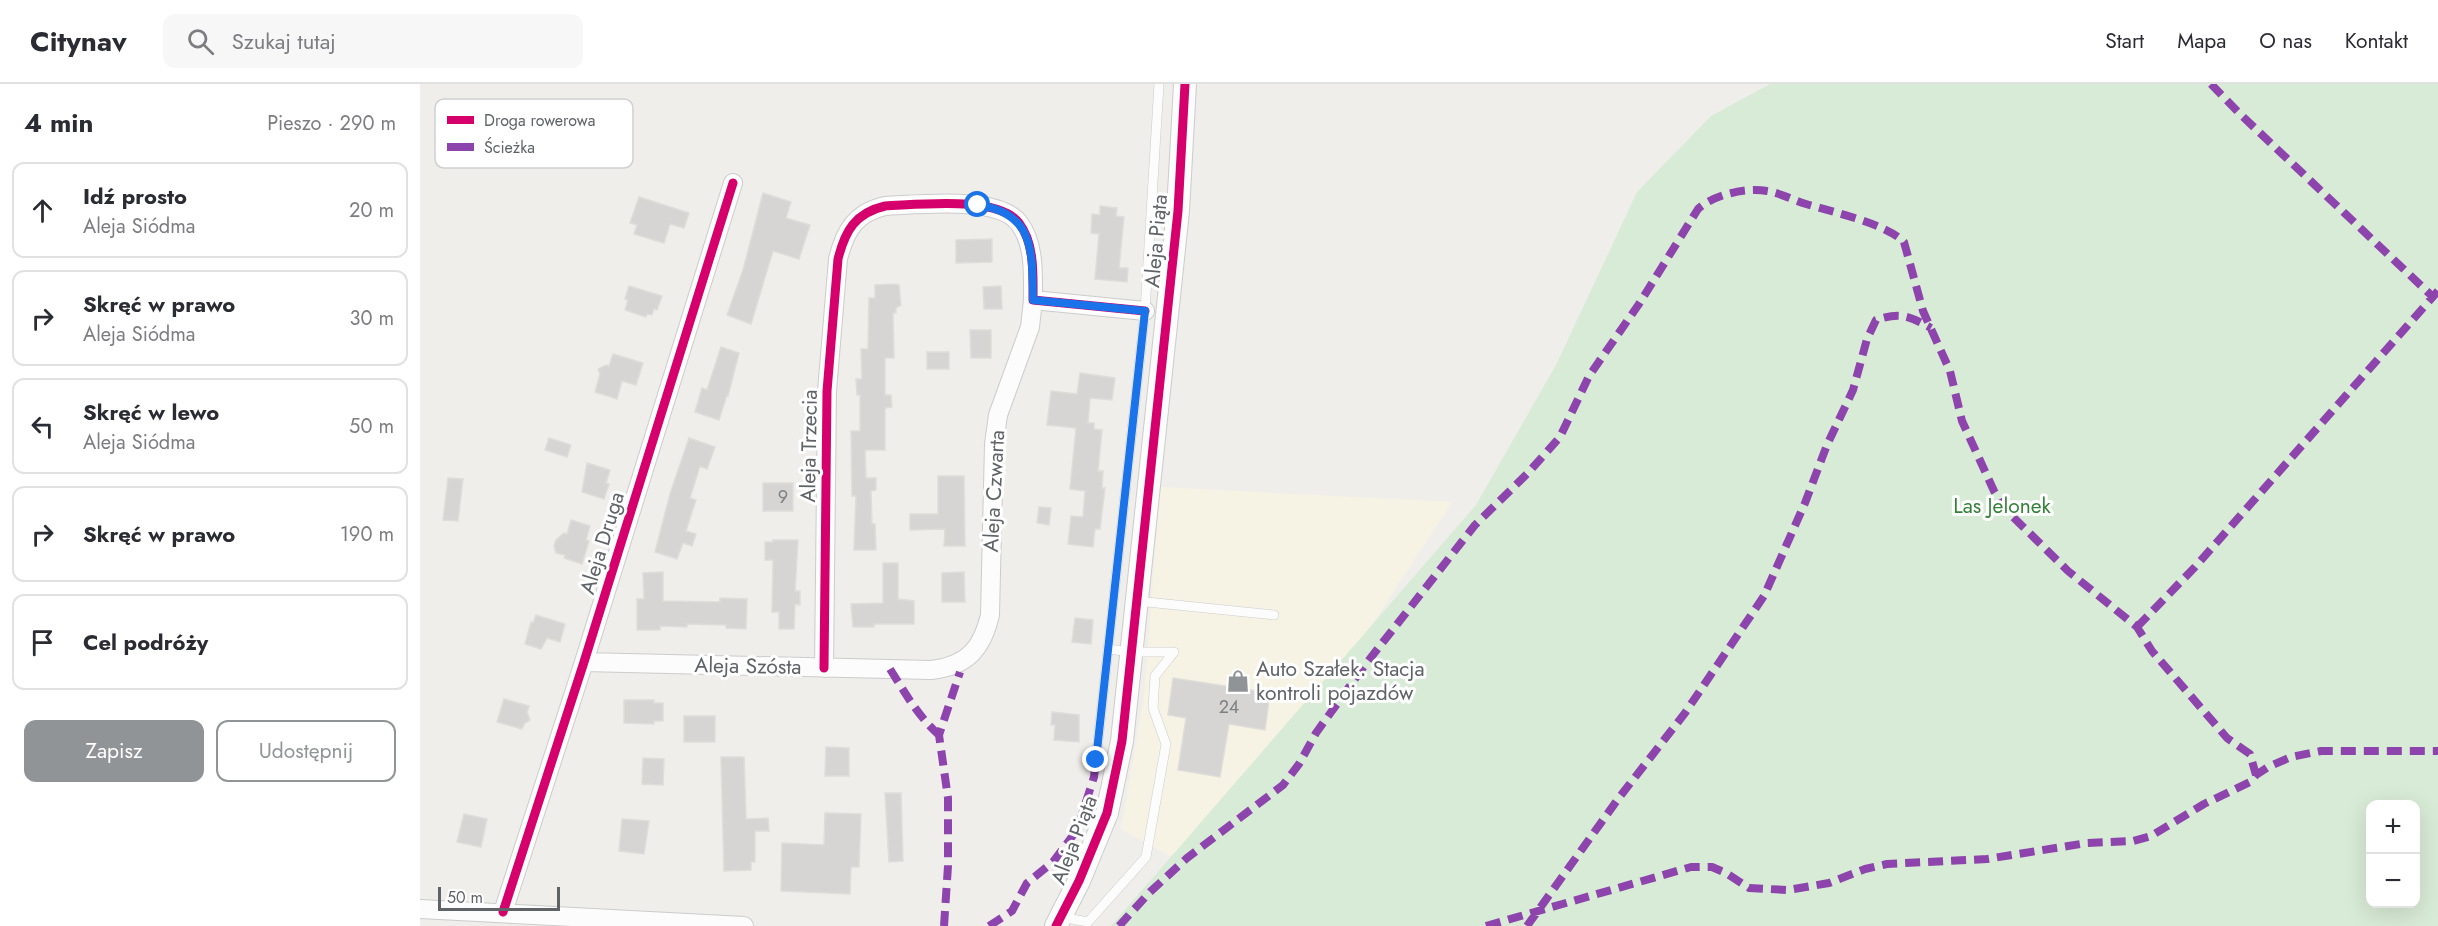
<!DOCTYPE html>
<html lang="pl">
<meta charset="utf-8">
<style>
:root{--surface:#fff;--page:#f7f7f7;--text:#2b2b33;--muted:#7c7c81;--line:#e1e1e2;--accent:#919496}
body{margin:0;font-family:Jost,sans-serif;background:var(--page);color:var(--text)}
.controls{position:absolute;right:18px;bottom:18px;display:grid;overflow:hidden;border-radius:12px;box-shadow:0 6px 24px #0002}
.controls button{width:54px;height:54px;display:grid;place-items:center;padding:0;border:0;border-bottom:2px solid var(--line);background:var(--surface);color:var(--text);font:30px sans-serif}
.scale{position:absolute;left:18px;bottom:15px;width:122px;box-sizing:border-box;padding-left:6px;border:3px solid #5f6368;border-top:0;font-size:16px;line-height:21px;white-space:nowrap;color:#5f6368;-webkit-text-stroke:4px #fff;paint-order:stroke}
.stop{position:absolute;width:18px;height:18px;margin:-14px;border:4px solid #1a73e8;border-radius:50%;background:#fff}
.stop.end{background:#1a73e8;border-color:#fff;box-shadow:0 2px 6px #0008}
.list{margin:0;padding:0;list-style:none}
h2{display:flex;justify-content:space-between;align-items:center;height:78px;margin:0;padding:0 24px;font-size:26px}
h2 small{font-size:20px;font-weight:400;color:var(--muted)}
.list li{display:grid;grid-template-columns:39px 1fr auto;gap:18px;align-items:center;box-sizing:border-box;height:96px;margin:0 12px 12px;padding:0 12px;border:2px solid var(--line);border-radius:12px}
.list b{display:block;font-size:22px;white-space:nowrap}
.list p{margin:0;font-size:20px;white-space:nowrap;color:var(--muted)}
.list em{font-size:20px;font-style:normal;color:var(--muted)}
.actions{display:flex;gap:12px;padding:18px 24px}
.actions a{flex:1;padding:14px 0;border:2px solid var(--accent);border-radius:12px;text-align:center;font-size:21px;color:var(--accent)}
.actions .main{background:var(--accent);color:#fff}
.icon{flex:none;width:33px;height:33px;fill:none;stroke:currentColor;stroke-width:2;stroke-linecap:round;stroke-linejoin:round}
.map{position:relative;flex:none;width:2018px;height:842px;overflow:hidden}
header{display:flex;align-items:center;gap:36px;box-sizing:border-box;height:84px;padding:0 30px;background:var(--surface);border-bottom:2px solid var(--line)}
header strong{font-size:28px}
nav{display:flex;gap:33px;margin-inline-start:auto;font-size:21px}
.search{width:420px;height:54px;background:var(--page);display:flex;align-items:center;gap:15px;box-sizing:border-box;padding:0 21px;border-radius:12px;color:var(--muted);font-size:22px}
main{display:flex}
aside{flex:1;background:var(--surface)}
.map>svg:first-child{display:block}
.commercial{fill:#f7f3e4}
.green{fill:#d8ebd6;fill-rule:evenodd}
.building{fill:#d6d5d3;stroke:#deddd9;stroke-width:1.5}
.lines{fill:none;stroke-linecap:round;stroke-linejoin:round}
.service-casing{stroke:#cbcccc;stroke-width:10}
.minor-casing{stroke:#cbcccc;stroke-width:20}
.tertiary-casing{stroke:#cbcccc;stroke-width:24}
.service{stroke:#fdfcfc;stroke-width:9}
.minor{stroke:#fdfcfc;stroke-width:18}
.tertiary{stroke:#fdfcfc;stroke-width:22}
.quiet{stroke:#8e44ad;stroke-width:8;stroke-dasharray:15 8;stroke-linecap:butt}
.cycleway-casing{stroke:#fff;stroke-width:13}
.cycleway{stroke:#d6006c;stroke-width:9}
.route{stroke:#1a73e8;stroke-width:8}
.labels{text-anchor:middle;dominant-baseline:central;stroke-width:6;stroke-linejoin:round;paint-order:stroke}
.number-label{font-size:18px;fill:#7e8184}
.street-label{font-size:21px;fill:#5f6368;stroke:#fff}
.park-label{font-size:21px;fill:#348238;stroke:#fff}
.poi-label{font-size:21px;fill:#5f6368;stroke:#fff;text-anchor:start}
.key{fill:#fff;stroke:#cfd0d2;stroke-width:1.5}
.key-label{font-size:16px;fill:#5f6368}
</style>
<header>
<strong>Citynav</strong>
<div class="search"><svg class="icon" aria-label="search" viewBox="0 0 24 24"><circle cx="10" cy="10" r="6"/><path d="M15 15l6 6"/></svg>Szukaj tutaj</div>
<nav><a>Start</a><a>Mapa</a><a>O nas</a><a>Kontakt</a></nav>
</header>
<main>
<aside>
<h2>4 min<small>Pieszo · 290 m</small></h2>
<ul class="list">
<li><svg class="icon" aria-label="ahead" viewBox="0 0 24 24"><path d="M12 20V5M6 11l6-6 6 6"/></svg><div><b>Idź prosto</b><p>Aleja Siódma</p></div><em>20 m</em></li>
<li><svg class="icon" aria-label="right" viewBox="0 0 24 24"><path d="M7 20v-9h11M14 6l5 5-5 5"/></svg><div><b>Skręć w prawo</b><p>Aleja Siódma</p></div><em>30 m</em></li>
<li><svg class="icon" aria-label="left" viewBox="0 0 24 24"><path d="M17 20v-9H6M10 6l-5 5 5 5"/></svg><div><b>Skręć w lewo</b><p>Aleja Siódma</p></div><em>50 m</em></li>
<li><svg class="icon" aria-label="right" viewBox="0 0 24 24"><path d="M7 20v-9h11M14 6l5 5-5 5"/></svg><div><b>Skręć w prawo</b></div><em>190 m</em></li>
<li><svg class="icon" aria-label="arrive" viewBox="0 0 24 24"><path d="M6 21V4h12l-3 4 3 4H6"/></svg><div><b>Cel podróży</b></div></li>
</ul>
<div class="actions"><a class="main">Zapisz</a><a>Udostępnij</a></div>
</aside>
<div class="map">
<svg width="2018" height="842" viewBox="0 0 2018 842">
<rect width="100%" height="100%" fill="#efeeea"/>
<!-- commercial -->
<path class="commercial" d="M 740,403 L 1032,418 L 927,579 L 759,777 L 701,745 L 724,614 Z"/>
<!-- green -->
<path class="green" d="M 1350,0 L 2018,0 L 2018,842 L 691,842 L 1056,421 L 1136,281 L 1217,108 L 1291,32 ZM 1950,720 L 1996,720 L 1996,820 L 1950,820 Z"/>
<!-- building -->
<path class="building" d="M 343,109 L 371,118 L 366,134 L 390,141 L 379,175 L 353,167 L 331,240 L 307,231 L 323,186 Z
M 219,113 L 269,129 L 264,144 L 250,140 L 244,159 L 214,150 L 217,141 L 210,139 Z
M 680,122 L 697,124 L 696,132 L 704,133 L 699,184 L 708,184 L 707,198 L 675,195 L 679,150 L 671,149 L 672,130 L 680,131 Z
M 572,155 L 572,178 L 536,179 L 536,156 Z
M 474,200 L 479,201 L 481,221 L 476,224 L 476,229 L 473,229 L 474,274 L 465,274 L 465,311 L 471,311 L 472,323 L 465,324 L 465,366 L 445,366 L 446,394 L 456,394 L 456,406 L 451,407 L 452,440 L 455,440 L 456,466 L 434,466 L 436,412 L 432,412 L 431,347 L 440,347 L 440,311 L 437,311 L 436,295 L 442,295 L 441,265 L 448,265 L 449,214 L 455,214 L 455,201 Z
M 209,202 L 242,212 L 237,226 L 234,225 L 232,231 L 227,230 L 226,233 L 205,226 L 208,216 L 205,215 Z
M 581,202 L 582,225 L 564,225 L 563,203 Z
M 550,246 L 571,246 L 571,274 L 551,274 Z
M 301,263 L 319,269 L 308,312 L 307,311 L 299,336 L 275,328 L 282,304 L 287,306 Z
M 507,268 L 529,268 L 529,285 L 507,285 Z
M 193,270 L 223,279 L 216,301 L 202,297 L 197,315 L 175,308 L 180,290 L 178,285 L 186,281 L 189,282 Z
M 660,289 L 695,294 L 692,316 L 670,314 L 668,339 L 674,339 L 674,345 L 682,346 L 678,387 L 683,387 L 682,404 L 685,404 L 680,445 L 675,445 L 673,463 L 648,460 L 651,432 L 663,433 L 665,407 L 650,405 L 656,344 L 627,341 L 631,307 L 657,310 Z
M 129,354 L 151,361 L 147,373 L 125,366 Z
M 269,354 L 295,363 L 287,385 L 280,382 L 270,414 L 276,416 L 266,447 L 276,450 L 272,462 L 263,459 L 257,475 L 235,468 L 250,410 Z
M 167,379 L 190,386 L 186,399 L 189,400 L 184,415 L 162,408 Z
M 518,392 L 544,392 L 545,462 L 524,462 L 525,445 L 490,446 L 490,430 L 518,430 Z
M 28,394 L 43,395 L 38,437 L 23,436 Z
M 343,399 L 373,399 L 373,427 L 343,427 Z
M 619,423 L 631,424 L 629,441 L 617,439 Z
M 151,436 L 170,442 L 166,456 L 169,457 L 162,480 L 144,474 L 145,471 L 136,469 L 134,462 L 136,456 L 144,449 L 147,450 Z
M 353,456 L 378,456 L 375,507 L 380,507 L 380,521 L 375,520 L 374,545 L 359,545 L 359,528 L 352,528 L 353,478 L 353,476 L 345,476 L 345,458 L 353,458 Z
M 463,479 L 478,479 L 478,515 L 494,517 L 494,540 L 454,540 L 454,543 L 433,543 L 431,520 L 463,519 Z
M 243,488 L 243,517 L 300,518 L 300,514 L 327,515 L 326,545 L 306,544 L 306,541 L 267,540 L 267,543 L 240,542 L 240,546 L 217,546 L 217,515 L 224,515 L 223,489 Z
M 544,488 L 545,518 L 522,518 L 522,489 Z
M 116,531 L 145,540 L 140,558 L 127,554 L 121,565 L 105,560 L 111,538 L 113,539 Z
M 655,534 L 673,536 L 671,560 L 652,558 Z
M 753,594 L 850,609 L 845,646 L 809,640 L 800,693 L 758,686 L 766,634 L 748,631 Z
M 84,615 L 109,622 L 107,628 L 110,636 L 104,640 L 102,645 L 77,638 Z
M 204,616 L 234,616 L 234,619 L 243,619 L 243,637 L 234,637 L 234,640 L 204,639 Z
M 632,628 L 659,631 L 659,658 L 634,656 L 635,641 L 631,641 Z
M 264,632 L 295,632 L 295,658 L 264,658 Z
M 406,663 L 429,664 L 429,692 L 405,692 Z
M 301,673 L 324,673 L 326,735 L 348,734 L 349,747 L 335,747 L 335,778 L 331,778 L 331,786 L 304,787 Z
M 223,674 L 244,675 L 243,701 L 222,700 Z
M 465,709 L 481,709 L 483,777 L 469,778 Z
M 405,729 L 441,730 L 439,783 L 431,783 L 430,810 L 361,807 L 362,759 L 404,761 Z
M 44,730 L 67,735 L 61,763 L 37,758 Z
M 202,735 L 229,737 L 224,770 L 199,767 Z"/>
<g class="lines">
<!-- service casing -->
<g class="service-casing">
<path id="service" d="M 717,517 L 854,531
M 676,676 L 725,227 L 739,0
M 641,833 L 668,838 L 726,773 L 746,660 L 733,624 L 735,592 L 754,568 L 712,568 L 688,565"/>
</g>
<!-- minor casing -->
<g class="minor-casing">
<path id="minor" d="M 164,578 L 511,586 C 547,582 562,565 570,531 L 574,360 L 578,331 L 610,243 L 613,216
M 404,584 L 407,307 L 418,175 C 425,147 435,129 465,122 C 497,121 578,111 599,139 C 615,160 613,191 613,216 L 725,227
M 0,825 L 324,842
M 83,828 L 164,578 L 313,99"/>
</g>
<!-- tertiary casing -->
<g class="tertiary-casing">
<path id="tertiary" d="M 636,842 L 659,797 L 687,729 L 702,657 L 758,127 L 765,0"/>
</g>
<!-- service -->
<use href="#service" class="service"/>
<!-- minor -->
<use href="#minor" class="minor"/>
<!-- tertiary -->
<use href="#tertiary" class="tertiary"/>
<!-- quiet -->
<path class="quiet" d="M 1791,0 L 1819,29 L 2013,213
M 1717,543 L 1775,483 L 2018,207
M 470,585 C 485,609 498,632 519,651
M 524,842 L 528,782 L 528,714 L 519,651 L 540,588
M 569,842 L 592,827 L 607,799 L 633,778 L 657,746 L 674,693 L 676,676
M 699,842 L 730,808 L 767,774 L 863,701 L 879,680 L 896,649 L 945,581 L 1055,441 L 1107,390 L 1140,353 L 1169,292 L 1219,220 L 1278,125 C 1293,111 1326,103 1347,107 C 1360,109 1373,116 1386,120 C 1412,128 1465,139 1484,158 L 1503,227 L 1530,287 L 1542,337 L 1574,407 L 1585,425 L 1648,487 L 1717,543 L 1732,567 L 1807,654 L 1830,670 L 1836,691
M 1066,842 L 1271,783 L 1292,783 L 1306,789 L 1329,804 L 1368,806 L 1409,799 L 1445,785 L 1467,780 L 1567,775 L 1667,759 L 1713,757 L 1731,752 L 1784,720 L 1830,698 L 1836,691 L 1848,683 L 1871,673 L 1901,667 L 2018,667
M 1107,842 L 1198,715 L 1265,629 L 1344,512 L 1385,419 L 1407,361 L 1433,306 L 1447,255 L 1456,236 C 1481,228 1489,232 1511,244"/>
<!-- cycleway casing -->
<g class="cycleway-casing">
<path id="cycleway" d="M 404,584 L 407,307 L 418,175 C 425,147 435,129 465,122 C 497,121 578,111 599,139 C 615,160 613,191 613,216 L 725,227
M 83,828 L 164,578 L 313,99
M 636,842 L 659,797 L 687,729 L 702,657 L 758,127 L 765,0"/>
</g>
<!-- cycleway -->
<use href="#cycleway" class="cycleway"/>
</g>
<g class="lines">
<!-- route -->
<path class="route" d="M 558,121 C 615,129 612,168 613,216 L 725,227 L 676,676"/>
</g>
<!-- icons -->
<defs>
<g id="shop-bare" transform="scale(1.8)"><path d="M-5-2.5h2.3a2.7 3.5 0 0 1 5.4 0H5L5.5 6h-11ZM-1.5-2.5h3a1.5 2.3 0 0 0-3 0Z" fill="#919496" stroke="#fff" stroke-width="2.5" paint-order="stroke"/></g>
</defs>
<g fill-rule="evenodd">
<use href="#shop-bare" x="818" y="597"/>
</g>
<g class="labels">
<!-- number labels -->
<g class="number-label">
<text x="363" y="413">9</text>
<text x="809" y="623">24</text>
</g>
<!-- street labels -->
<g class="street-label">
<text transform="translate(736 157) rotate(-85)">Aleja Piąta</text>
<text transform="translate(389 362) rotate(-89)">Aleja Trzecia</text>
<text transform="translate(574 407) rotate(-87)">Aleja Czwarta</text>
<text transform="translate(182 459) rotate(-73)">Aleja Druga</text>
<text transform="translate(328 582) rotate(1)">Aleja Szósta</text>
<text transform="translate(654 756) rotate(-69)">Aleja Piąta</text>
</g>
<!-- park labels -->
<g class="park-label">
<text x="1582" y="422">Las Jelonek</text>
</g>
<!-- poi labels -->
<g class="poi-label">
<text x="836" y="585">Auto Szałek. Stacja<tspan x="836" dy="24">kontroli pojazdów</tspan></text>
</g>
</g>
<!-- legend -->
<rect x="15" y="15" width="198" height="69" rx="9" class="key"/>
<rect x="27" y="32" width="27" height="8" fill="#d6006c"/>
<rect x="27" y="59" width="27" height="8" fill="#8e44ad"/>
<g class="key-label">
<text x="64" y="42">Droga rowerowa</text>
<text x="64" y="69">Ścieżka</text>
</g>
</svg>
<div class="controls">
<button>+</button>
<button>−</button>
</div>
<div class="scale">50 m</div>
<div class="stop" style="left:558px;top:121px"></div>
<div class="stop end" style="left:676px;top:676px"></div>
</div>
</main>
